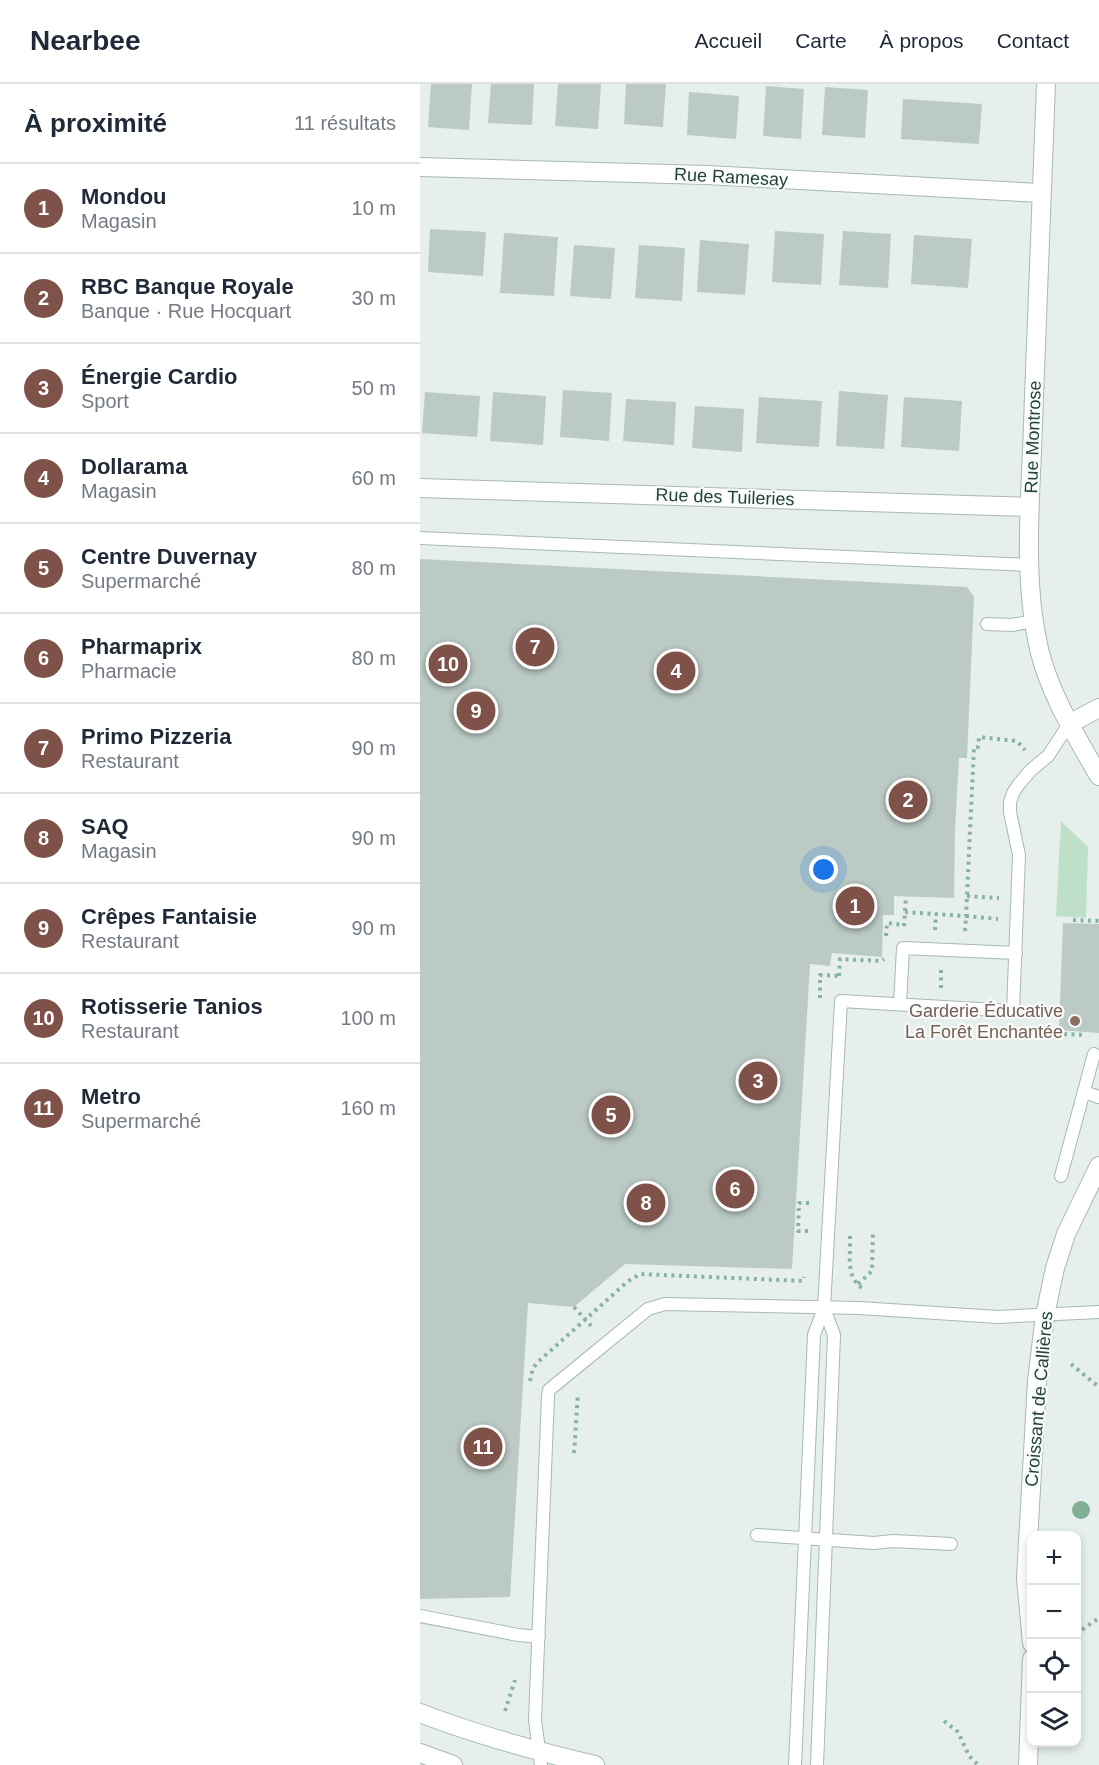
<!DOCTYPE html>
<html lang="fr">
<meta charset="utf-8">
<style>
:root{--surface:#fff;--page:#f6f6f7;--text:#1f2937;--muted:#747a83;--line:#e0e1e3;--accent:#7f5249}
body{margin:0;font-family:Helvetica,sans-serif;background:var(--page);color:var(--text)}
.controls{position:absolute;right:18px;bottom:18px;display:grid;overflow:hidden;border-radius:12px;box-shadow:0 3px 9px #0003}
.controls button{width:54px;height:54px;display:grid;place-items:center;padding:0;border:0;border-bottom:2px solid var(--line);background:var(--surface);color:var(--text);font:30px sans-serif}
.you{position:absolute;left:404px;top:786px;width:21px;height:21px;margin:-15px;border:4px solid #fff;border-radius:50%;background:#1a73e8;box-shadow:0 0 0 9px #1a73e833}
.badge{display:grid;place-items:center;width:39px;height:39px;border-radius:50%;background:var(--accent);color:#fff;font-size:20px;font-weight:700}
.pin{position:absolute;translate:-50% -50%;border:3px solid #fff;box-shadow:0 2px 6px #0006}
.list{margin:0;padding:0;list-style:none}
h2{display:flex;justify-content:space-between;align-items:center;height:78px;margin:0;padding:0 24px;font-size:26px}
h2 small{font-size:20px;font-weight:400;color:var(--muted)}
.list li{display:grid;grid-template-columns:39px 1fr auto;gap:18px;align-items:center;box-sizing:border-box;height:90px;padding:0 24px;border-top:2px solid var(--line)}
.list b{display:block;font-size:22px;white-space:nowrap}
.list p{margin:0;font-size:20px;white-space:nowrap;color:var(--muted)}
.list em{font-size:20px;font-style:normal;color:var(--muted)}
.icon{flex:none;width:33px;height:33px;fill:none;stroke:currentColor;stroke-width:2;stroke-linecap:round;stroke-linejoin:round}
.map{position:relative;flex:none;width:679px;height:1681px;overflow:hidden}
header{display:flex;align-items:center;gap:36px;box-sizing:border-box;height:84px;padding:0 30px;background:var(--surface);border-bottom:2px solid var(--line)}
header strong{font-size:28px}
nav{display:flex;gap:33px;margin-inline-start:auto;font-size:21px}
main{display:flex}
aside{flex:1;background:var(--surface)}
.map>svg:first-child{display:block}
.green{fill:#bfe0c8}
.building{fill:#bbcac4}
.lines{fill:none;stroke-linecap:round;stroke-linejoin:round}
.lane-casing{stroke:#a8b8b2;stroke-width:14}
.street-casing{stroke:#a8b8b2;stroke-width:20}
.secondary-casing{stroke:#a4bbb3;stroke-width:20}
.path{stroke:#86b3a5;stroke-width:4;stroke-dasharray:3 4.5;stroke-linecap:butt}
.lane{stroke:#fff;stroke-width:12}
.street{stroke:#fff;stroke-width:18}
.secondary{stroke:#fff;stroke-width:18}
.tree{fill:#80af93}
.education-dot{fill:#8d6e63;stroke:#f7fbf9;stroke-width:2}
.labels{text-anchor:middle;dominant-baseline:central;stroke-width:4.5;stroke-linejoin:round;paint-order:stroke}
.street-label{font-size:18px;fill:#24423a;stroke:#f7fbf9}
.education-label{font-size:18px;fill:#785e54;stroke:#f7fbf9;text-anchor:end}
</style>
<header>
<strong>Nearbee</strong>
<nav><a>Accueil</a><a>Carte</a><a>À propos</a><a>Contact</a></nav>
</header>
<main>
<aside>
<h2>À proximité<small>11 résultats</small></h2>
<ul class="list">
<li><span class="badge">1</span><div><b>Mondou</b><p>Magasin</p></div><em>10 m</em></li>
<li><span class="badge">2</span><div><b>RBC Banque Royale</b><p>Banque · Rue Hocquart</p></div><em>30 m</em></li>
<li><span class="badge">3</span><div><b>Énergie Cardio</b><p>Sport</p></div><em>50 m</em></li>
<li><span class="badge">4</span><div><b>Dollarama</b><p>Magasin</p></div><em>60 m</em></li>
<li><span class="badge">5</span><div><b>Centre Duvernay</b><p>Supermarché</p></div><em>80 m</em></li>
<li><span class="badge">6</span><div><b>Pharmaprix</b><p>Pharmacie</p></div><em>80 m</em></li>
<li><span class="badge">7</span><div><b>Primo Pizzeria</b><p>Restaurant</p></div><em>90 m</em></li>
<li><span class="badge">8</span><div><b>SAQ</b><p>Magasin</p></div><em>90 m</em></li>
<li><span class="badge">9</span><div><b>Crêpes Fantaisie</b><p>Restaurant</p></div><em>90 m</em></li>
<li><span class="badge">10</span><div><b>Rotisserie Tanios</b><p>Restaurant</p></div><em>100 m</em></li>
<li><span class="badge">11</span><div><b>Metro</b><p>Supermarché</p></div><em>160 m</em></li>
</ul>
</aside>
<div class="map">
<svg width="679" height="1681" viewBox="0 0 679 1681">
<rect width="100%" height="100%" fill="#e6efeb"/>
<!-- green -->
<path class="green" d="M 641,737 L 668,763 L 666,834 L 636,832 Z"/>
<!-- building -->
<path class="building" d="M 11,0 L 52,0 L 49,46 L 8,43 Z
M 71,0 L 114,0 L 112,41 L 68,39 Z
M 138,0 L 181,0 L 178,45 L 135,42 Z
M 206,0 L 246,0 L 243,43 L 204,40 Z
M 346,2 L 384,5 L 381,55 L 343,52 Z
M 405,3 L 448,6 L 445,54 L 402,51 Z
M 269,8 L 319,12 L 316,55 L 267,51 Z
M 483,15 L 562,20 L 559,60 L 481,55 Z
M 10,145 L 66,148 L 63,192 L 8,188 Z
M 355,147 L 404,150 L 401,201 L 352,198 Z
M 423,147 L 471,150 L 468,204 L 419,201 Z
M 84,149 L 138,153 L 134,212 L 80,209 Z
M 494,151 L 552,155 L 548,204 L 491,200 Z
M 280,156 L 329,160 L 325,211 L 277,208 Z
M 154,161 L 195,164 L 191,215 L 150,212 Z
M 219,161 L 265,164 L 262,217 L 215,214 Z
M 143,306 L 192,309 L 189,357 L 140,353 Z
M 419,307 L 468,311 L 464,365 L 416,362 Z
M 5,308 L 60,312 L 57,353 L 2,349 Z
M 73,308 L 126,312 L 123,361 L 70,357 Z
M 339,313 L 402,317 L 399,363 L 336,359 Z
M 484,313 L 542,317 L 539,367 L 481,363 Z
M 206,315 L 256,318 L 254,361 L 203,357 Z
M 275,322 L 324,325 L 322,368 L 272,364 Z
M 0,475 L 547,503 L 554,513 L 547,674 L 539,674 L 535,746 L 534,814 L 474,812 L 474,831 L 463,831 L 462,873 L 412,869 L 410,882 L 390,880 L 372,1185 L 205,1180 L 154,1223 L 108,1219 L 90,1513 L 0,1515 Z
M 643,839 L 679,840 L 679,949 L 639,946 Z"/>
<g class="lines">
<!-- lane casing -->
<g class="lane-casing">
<path id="lane" d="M 0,454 L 610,481
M 567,540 L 592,541 L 614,537
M 480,920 L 483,864 L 596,869
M 664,1008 L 679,1013
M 641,1092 L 674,970
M 337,1451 L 454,1459 L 473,1457 L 531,1460
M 0,1532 L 98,1551 L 119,1553
M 121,1681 L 115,1636 L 128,1312 L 129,1306 L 135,1301 L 228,1225 L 245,1220 L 439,1224 L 578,1233 L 679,1228
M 375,1681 L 394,1251 L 404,1224 L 421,917 L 593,927 L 599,771 L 590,728 L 590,718 L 593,709 L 599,700 L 611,686 L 628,672 L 649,640
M 397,1681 L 414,1251 L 404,1224"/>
</g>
<!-- street casing -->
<g class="street-casing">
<path id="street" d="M 626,0 C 621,113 617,226 613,339 C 611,414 602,492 619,565 C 630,611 656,652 679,692
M 0,83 L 287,91 L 621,109
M 0,404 L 610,423
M 649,640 L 679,624
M 612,1559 L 606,1494 L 617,1297 L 625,1231 L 635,1184 L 646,1150 L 679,1082
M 608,1681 L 612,1575"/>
</g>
<!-- secondary casing -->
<g class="secondary-casing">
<path id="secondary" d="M 0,1629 C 57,1651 115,1667 175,1681
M 0,1669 L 33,1681"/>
</g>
<!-- path -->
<path class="path" d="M 547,812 L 579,814
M 485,828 L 546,832 L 554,663 L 558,663 L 559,653 L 597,657 L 605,666
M 653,836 L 679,837
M 484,842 L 486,812
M 515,846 L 516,830
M 545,847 L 546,832 L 578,835
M 466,852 L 467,839 L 484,841
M 419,892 L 420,875 L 461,877 L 464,875
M 521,904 L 521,885
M 400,914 L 400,891 L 419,892
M 644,950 L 666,951
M 388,1147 L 378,1147 L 379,1119 L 390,1119
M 430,1152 C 431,1170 425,1192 442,1204
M 438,1200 L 452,1187 L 453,1147
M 154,1223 L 174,1245
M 651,1280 L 679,1303
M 110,1297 L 113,1284 L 118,1278 L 207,1198 L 220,1190 L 383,1197 L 384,1193
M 154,1369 L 158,1309
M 656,1550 L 679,1534
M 85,1627 L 95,1596
M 524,1637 L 538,1648 L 549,1672 L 558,1681"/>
<!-- lane -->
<use href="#lane" class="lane"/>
<!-- street -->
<use href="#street" class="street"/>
<!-- secondary -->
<use href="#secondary" class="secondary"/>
</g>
<!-- trees -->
<circle class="tree" cx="661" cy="1426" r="9"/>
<!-- markers -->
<circle class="education-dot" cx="655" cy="937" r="6"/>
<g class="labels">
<!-- street labels -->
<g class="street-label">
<text transform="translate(311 93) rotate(3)">Rue Ramesay</text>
<text transform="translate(613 353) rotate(-88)">Rue Montrose</text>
<text transform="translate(305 413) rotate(2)">Rue des Tuileries</text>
<text transform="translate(619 1315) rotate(-85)">Croissant de Callières</text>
</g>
<!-- education labels -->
<g class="education-label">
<text x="643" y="927">Garderie Éducative<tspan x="643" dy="21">La Forêt Enchantée</tspan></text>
</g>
</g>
</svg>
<div class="controls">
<button>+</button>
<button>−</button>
<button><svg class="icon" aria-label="locate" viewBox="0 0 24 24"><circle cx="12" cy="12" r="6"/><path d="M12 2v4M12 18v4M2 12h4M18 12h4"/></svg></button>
<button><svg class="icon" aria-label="layers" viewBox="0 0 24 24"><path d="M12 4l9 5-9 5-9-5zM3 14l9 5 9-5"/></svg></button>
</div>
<div class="you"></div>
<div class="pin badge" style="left:435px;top:822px">1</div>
<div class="pin badge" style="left:488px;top:716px">2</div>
<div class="pin badge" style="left:338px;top:997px">3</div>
<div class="pin badge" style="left:256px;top:587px">4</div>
<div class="pin badge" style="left:191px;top:1031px">5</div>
<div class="pin badge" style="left:315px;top:1105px">6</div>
<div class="pin badge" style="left:115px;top:563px">7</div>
<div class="pin badge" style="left:226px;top:1119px">8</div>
<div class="pin badge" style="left:56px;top:627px">9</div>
<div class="pin badge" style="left:28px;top:580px">10</div>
<div class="pin badge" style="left:63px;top:1363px">11</div>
</div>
</main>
